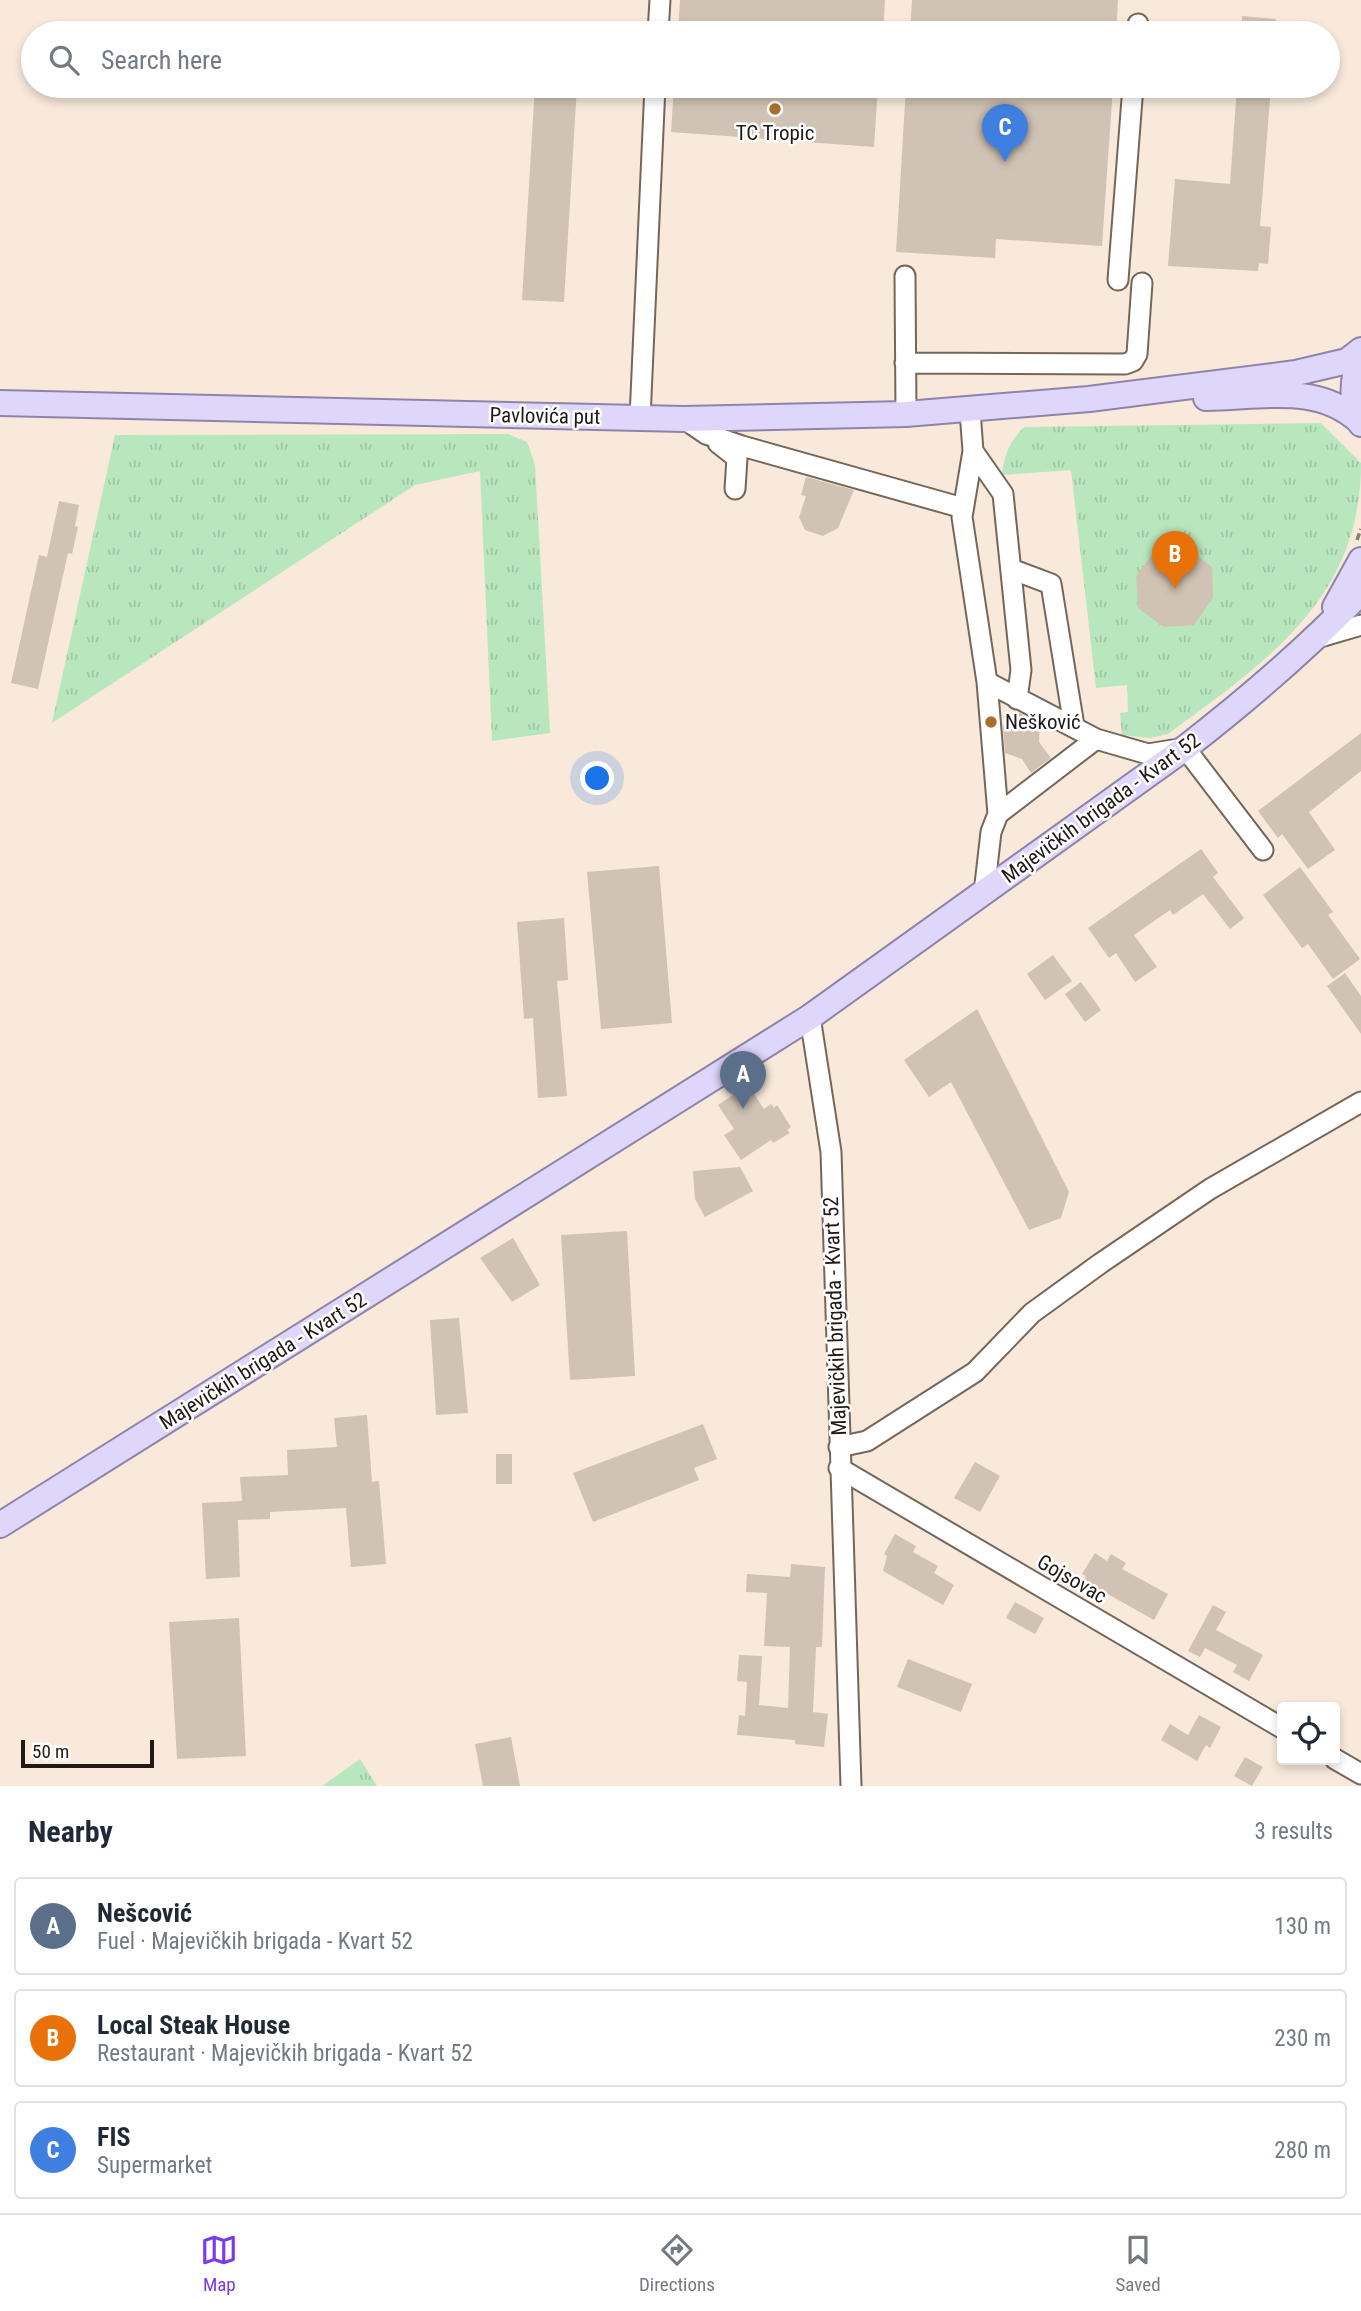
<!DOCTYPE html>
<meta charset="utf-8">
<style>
:root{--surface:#fff;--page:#f6f6f7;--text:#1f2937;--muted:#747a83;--line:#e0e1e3;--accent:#7c3aed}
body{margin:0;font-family:"Roboto Condensed",sans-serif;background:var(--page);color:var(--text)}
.controls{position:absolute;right:21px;bottom:21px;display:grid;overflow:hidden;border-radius:7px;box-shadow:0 4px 10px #0003}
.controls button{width:63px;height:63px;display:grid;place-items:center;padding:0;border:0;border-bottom:2px solid var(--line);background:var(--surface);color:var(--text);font:35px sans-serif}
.scale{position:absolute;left:21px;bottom:18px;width:133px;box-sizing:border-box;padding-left:7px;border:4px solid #1f1a15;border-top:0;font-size:19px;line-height:24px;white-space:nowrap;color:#1f1a15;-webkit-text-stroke:5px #fff;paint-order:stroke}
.you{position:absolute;left:598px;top:779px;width:24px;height:24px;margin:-18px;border:5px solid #fff;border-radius:50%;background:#1a73e8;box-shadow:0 0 0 10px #1a73e833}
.badge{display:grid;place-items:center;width:46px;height:46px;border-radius:50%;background:var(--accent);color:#fff;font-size:23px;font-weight:700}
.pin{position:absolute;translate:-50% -58px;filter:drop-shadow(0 2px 4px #0008)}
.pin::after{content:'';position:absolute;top:37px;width:24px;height:21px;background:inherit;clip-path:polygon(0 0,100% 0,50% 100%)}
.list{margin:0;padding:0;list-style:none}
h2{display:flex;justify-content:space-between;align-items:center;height:91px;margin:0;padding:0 28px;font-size:30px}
h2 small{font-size:23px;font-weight:400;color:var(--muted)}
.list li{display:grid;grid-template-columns:46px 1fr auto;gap:21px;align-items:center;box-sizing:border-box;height:98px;margin:0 14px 14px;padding:0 14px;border:2px solid var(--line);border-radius:7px}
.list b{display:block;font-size:26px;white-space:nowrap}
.list p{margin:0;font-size:23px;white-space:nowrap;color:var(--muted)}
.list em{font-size:23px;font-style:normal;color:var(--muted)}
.icon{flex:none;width:38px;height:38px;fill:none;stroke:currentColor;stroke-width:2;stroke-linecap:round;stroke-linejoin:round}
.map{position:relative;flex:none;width:1361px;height:1786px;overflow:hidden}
.search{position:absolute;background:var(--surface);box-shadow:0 4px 10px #0003;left:21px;right:21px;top:21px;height:77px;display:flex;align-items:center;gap:18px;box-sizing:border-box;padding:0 24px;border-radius:38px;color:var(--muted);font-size:26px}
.sheet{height:427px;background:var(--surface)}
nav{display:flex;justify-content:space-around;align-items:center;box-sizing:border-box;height:98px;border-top:2px solid var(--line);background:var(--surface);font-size:19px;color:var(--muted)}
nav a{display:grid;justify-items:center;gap:4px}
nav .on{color:var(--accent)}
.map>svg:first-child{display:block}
.grass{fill:url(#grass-tufts)}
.building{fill:#d0c2b4}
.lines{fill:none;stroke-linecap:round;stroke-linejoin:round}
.minor-casing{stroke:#74675a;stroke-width:23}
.major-casing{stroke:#8e84a9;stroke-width:28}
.path{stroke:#877d74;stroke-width:3.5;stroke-dasharray:7 3.5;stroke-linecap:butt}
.minor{stroke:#fff;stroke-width:19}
.major{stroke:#dfd7fb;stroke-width:24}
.poi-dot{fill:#a8702e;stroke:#fff;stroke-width:2.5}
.labels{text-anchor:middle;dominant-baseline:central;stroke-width:5;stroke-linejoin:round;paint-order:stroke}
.poi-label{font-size:21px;fill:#1f1a15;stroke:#fff}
.street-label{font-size:21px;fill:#1f1a15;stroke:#fff}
</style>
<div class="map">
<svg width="1361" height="1786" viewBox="0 0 1361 1786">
<defs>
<pattern id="grass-tufts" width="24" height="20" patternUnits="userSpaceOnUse" patternTransform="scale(1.75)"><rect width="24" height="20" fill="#b9e7bd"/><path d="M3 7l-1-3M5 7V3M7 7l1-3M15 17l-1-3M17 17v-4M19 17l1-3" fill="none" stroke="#9fc6a2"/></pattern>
</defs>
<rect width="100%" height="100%" fill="#f8e9db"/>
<!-- grass -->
<path class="grass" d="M 1321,423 L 1361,463 C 1361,599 1267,661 1168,734 L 1150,738 L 1122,735 L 1120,713 L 1128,712 L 1127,685 L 1096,688 L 1071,470 L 1002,475 C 1004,454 1009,443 1024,427 Z
M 508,434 L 527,442 L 535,465 L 550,733 L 492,741 L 480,471 L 415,485 L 52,723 L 115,435 Z
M 360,1759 L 377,1786 L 322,1786 Z"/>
<!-- building -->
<path class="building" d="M 680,0 L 885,0 L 883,33 L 678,33 Z
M 912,0 L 1118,0 L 1116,33 L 910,33 Z
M 1242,16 L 1276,19 L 1275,33 L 1241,33 Z
M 535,86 L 577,86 L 564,302 L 522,300 Z
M 674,86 L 878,86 L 874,147 L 671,132 Z
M 906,86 L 1113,86 L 1102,246 L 996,239 L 995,258 L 896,252 Z
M 1237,86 L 1271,86 L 1260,226 L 1271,227 L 1268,264 L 1259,263 L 1258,271 L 1168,266 L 1175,179 L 1230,184 Z
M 806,477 L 854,490 L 838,528 L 823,536 L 805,530 L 799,517 L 806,496 L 801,495 Z
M 59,501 L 79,505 L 75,526 L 78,527 L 72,554 L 68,553 L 38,689 L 11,683 L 39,555 L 47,557 Z
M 1188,549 L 1212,567 L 1213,598 L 1194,625 L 1164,627 L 1138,608 L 1136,576 L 1155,551 Z
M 1018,712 L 1040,723 L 1039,742 L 1051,758 L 1031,773 L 1022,759 L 1005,753 L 1003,726 Z
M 1361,733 L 1361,771 L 1309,812 L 1335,850 L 1308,869 L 1282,834 L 1278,838 L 1258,811 Z
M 1201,849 L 1218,873 L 1213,877 L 1244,918 L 1230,929 L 1203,894 L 1173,915 L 1170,910 L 1134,935 L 1157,967 L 1135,982 L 1116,953 L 1109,958 L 1088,928 Z
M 659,866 L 672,1023 L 601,1029 L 587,872 Z
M 1300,867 L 1333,912 L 1328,915 L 1360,959 L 1333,979 L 1308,944 L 1302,948 L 1263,895 Z
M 564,918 L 568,980 L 557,981 L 567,1096 L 538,1098 L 533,1018 L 524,1019 L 517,922 Z
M 1053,955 L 1072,981 L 1045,1000 L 1027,974 Z
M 1345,973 L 1361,996 L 1361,1034 L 1327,986 Z
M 1081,982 L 1101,1010 L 1085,1022 L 1065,994 Z
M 977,1009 L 1069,1192 L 1061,1218 L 1029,1230 L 951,1082 L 929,1097 L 904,1060 Z
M 748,1085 L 764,1109 L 771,1104 L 774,1108 L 777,1105 L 791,1127 L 787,1130 L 790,1133 L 773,1143 L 771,1140 L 741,1160 L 724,1135 L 734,1129 L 718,1105 Z
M 740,1167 L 753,1191 L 705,1217 L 695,1199 L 693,1171 Z
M 627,1231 L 635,1376 L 570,1380 L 561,1235 Z
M 513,1238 L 540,1285 L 512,1302 L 480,1258 Z
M 459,1318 L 468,1413 L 436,1415 L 430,1320 Z
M 367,1415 L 372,1482 L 379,1481 L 386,1564 L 351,1567 L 346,1508 L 270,1512 L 270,1519 L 238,1520 L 240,1577 L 206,1579 L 202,1503 L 242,1501 L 240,1477 L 288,1475 L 287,1450 L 337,1447 L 334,1418 Z
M 703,1424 L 717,1459 L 694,1468 L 699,1480 L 593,1522 L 573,1473 Z
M 496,1454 L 512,1454 L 512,1484 L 496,1484 Z
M 975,1462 L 1000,1476 L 980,1512 L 954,1498 Z
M 895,1534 L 916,1546 L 913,1552 L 938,1566 L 934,1573 L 954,1585 L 943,1605 L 883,1571 L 887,1556 L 884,1554 Z
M 1095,1553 L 1107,1561 L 1111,1554 L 1126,1563 L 1122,1569 L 1168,1594 L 1154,1620 L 1106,1593 L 1102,1599 L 1080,1585 L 1086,1576 L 1082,1574 Z
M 791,1564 L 825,1567 L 822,1647 L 816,1647 L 813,1712 L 828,1714 L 824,1747 L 795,1744 L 795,1740 L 737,1735 L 739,1715 L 745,1716 L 747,1682 L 737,1681 L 739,1655 L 762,1656 L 759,1705 L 788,1708 L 790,1647 L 764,1646 L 767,1593 L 746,1592 L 747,1574 L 790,1577 Z
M 1015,1602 L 1044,1618 L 1035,1634 L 1006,1618 Z
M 1213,1605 L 1226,1612 L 1216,1630 L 1263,1655 L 1249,1681 L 1233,1672 L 1237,1665 L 1205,1648 L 1200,1657 L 1188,1651 Z
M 239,1618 L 246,1756 L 177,1759 L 169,1622 Z
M 908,1659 L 972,1684 L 961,1712 L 897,1687 Z
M 1199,1715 L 1221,1727 L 1210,1748 L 1206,1745 L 1197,1761 L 1161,1740 L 1170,1724 L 1188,1735 Z
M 511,1737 L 520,1786 L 483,1786 L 475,1744 Z
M 1245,1757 L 1263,1767 L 1252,1786 L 1234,1776 Z"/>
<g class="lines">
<!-- minor casing -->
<g class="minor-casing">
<path id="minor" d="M 658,33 L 660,0
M 1137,33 L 1138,24
M 905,276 L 906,414
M 1118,280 L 1133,86
M 905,363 L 1125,364 L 1133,361 L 1137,354 L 1142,283
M 970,411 L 973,451 L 962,517 L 987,682
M 640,418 L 655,86
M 684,419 L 706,434 L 742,446 L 963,508
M 718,443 L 737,458 L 735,489
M 973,451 L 1003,494 L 1021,670 L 1017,699
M 1011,569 L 1051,584 L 1074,726
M 1317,638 L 1361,625
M 998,814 L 987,682 L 1096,739
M 984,893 L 991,832 L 998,814 L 1096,739 L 1148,754 L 1185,748 L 1263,850
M 810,1017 L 831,1152 L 851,1786
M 839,1447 L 867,1441 L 975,1372 L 1032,1313 L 1101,1263 L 1210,1189 L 1361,1102
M 839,1468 L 1282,1728
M 1335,1759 L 1361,1774"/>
</g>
<!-- major casing -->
<g class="major-casing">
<path id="major" d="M 1206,398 C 1259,398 1316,382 1359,421
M 0,403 L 684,419 L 906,414 L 1089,399 L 1296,373 L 1347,361 L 1361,350
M 1361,424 C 1351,403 1351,379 1361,358
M 1335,607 L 1361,560
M 0,1525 L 810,1017 L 1185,748 C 1248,699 1307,649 1361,592"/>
</g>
<!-- path -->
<path class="path" d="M 1357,540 L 1361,529"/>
<!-- minor -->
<use href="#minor" class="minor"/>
<!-- major -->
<use href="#major" class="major"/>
</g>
<!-- markers -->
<g class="poi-dot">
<circle cx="775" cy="109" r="7"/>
<circle cx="991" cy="722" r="7"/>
</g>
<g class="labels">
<!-- poi labels -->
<g class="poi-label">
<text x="775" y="133">TC Tropic</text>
<text x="1005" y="722" text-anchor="start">Nešković</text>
</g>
<!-- street labels -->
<g class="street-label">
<text transform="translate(545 416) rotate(1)">Pavlovića put</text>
<text transform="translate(1101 808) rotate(-36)">Majevičkih brigada - Kvart 52</text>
<text transform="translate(835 1316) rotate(-92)">Majevičkih brigada - Kvart 52</text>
<text transform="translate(263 1361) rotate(-32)">Majevičkih brigada - Kvart 52</text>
<text transform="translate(1072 1579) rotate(30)">Gojsovac</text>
</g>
</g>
</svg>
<div class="controls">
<button><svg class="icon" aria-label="locate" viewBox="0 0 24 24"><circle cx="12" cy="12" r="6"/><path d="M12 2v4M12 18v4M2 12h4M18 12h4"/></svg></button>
</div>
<div class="scale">50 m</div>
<div class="you"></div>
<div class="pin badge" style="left:743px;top:1109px;background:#5c6f8a">A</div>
<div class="pin badge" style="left:1175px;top:589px;background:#e8710a">B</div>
<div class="pin badge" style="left:1005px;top:162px;background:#3f7fe0">C</div>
<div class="search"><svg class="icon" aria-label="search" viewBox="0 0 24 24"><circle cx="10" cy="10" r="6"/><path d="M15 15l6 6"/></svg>Search here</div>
</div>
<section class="sheet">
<h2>Nearby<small>3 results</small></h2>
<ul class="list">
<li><span class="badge" style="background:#5c6f8a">A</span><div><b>Nešcović</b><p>Fuel · Majevičkih brigada - Kvart 52</p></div><em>130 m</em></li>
<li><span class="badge" style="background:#e8710a">B</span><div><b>Local Steak House</b><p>Restaurant · Majevičkih brigada - Kvart 52</p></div><em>230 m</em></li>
<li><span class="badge" style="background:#3f7fe0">C</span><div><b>FIS</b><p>Supermarket</p></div><em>280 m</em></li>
</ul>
</section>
<nav>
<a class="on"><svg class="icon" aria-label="map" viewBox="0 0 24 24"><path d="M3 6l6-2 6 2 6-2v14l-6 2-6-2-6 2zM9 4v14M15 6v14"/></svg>Map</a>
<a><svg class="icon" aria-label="directions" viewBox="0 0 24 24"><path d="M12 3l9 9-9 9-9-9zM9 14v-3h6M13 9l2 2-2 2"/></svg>Directions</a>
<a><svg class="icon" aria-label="saved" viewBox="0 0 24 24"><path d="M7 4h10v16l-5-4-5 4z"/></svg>Saved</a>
</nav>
